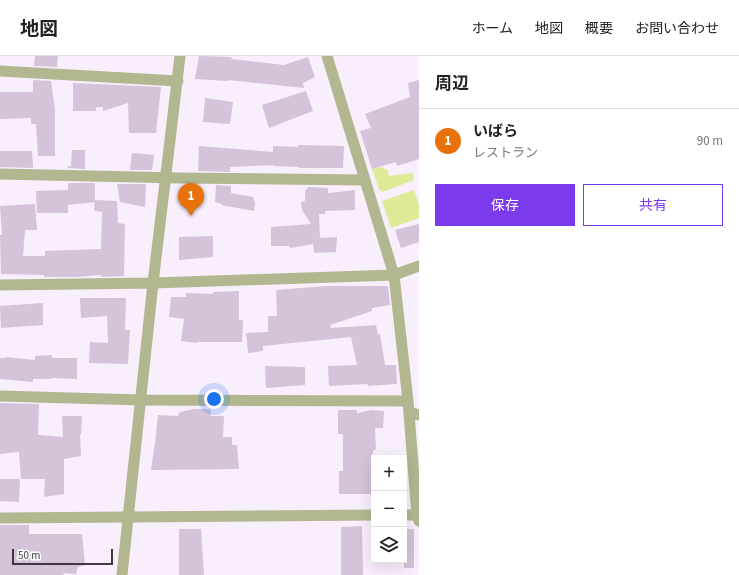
<!DOCTYPE html>
<html lang="ja">
<meta charset="utf-8">
<style>
:root{--surface:#fff;--page:#f6f6f6;--text:#222;--muted:#767676;--line:#e0e0e0;--accent:#7c3aed}
body{margin:0;font-family:"Source Sans 3","Noto Sans JP",sans-serif;background:var(--page);color:var(--text)}
.controls{position:absolute;right:12px;bottom:12px;display:grid;overflow:hidden;border-radius:0px;box-shadow:0 4px 16px #0002}
.controls button{width:36px;height:36px;display:grid;place-items:center;padding:0;border:0;border-bottom:1px solid var(--line);background:var(--surface);color:var(--text);font:20px sans-serif}
.scale{position:absolute;left:12px;bottom:10px;width:101px;box-sizing:border-box;padding-left:4px;border:2px solid #3f3841;border-top:0;font-size:11px;line-height:14px;white-space:nowrap;color:#3f3841;-webkit-text-stroke:3px #fff;paint-order:stroke}
.you{position:absolute;left:214px;top:343px;width:14px;height:14px;margin:-10px;border:3px solid #fff;border-radius:50%;background:#1a73e8;box-shadow:0 0 0 6px #1a73e833}
.badge{display:grid;place-items:center;width:26px;height:26px;border-radius:50%;background:var(--accent);color:#fff;font-size:13px;font-weight:700}
.pin{position:absolute;translate:-50% -33px;filter:drop-shadow(0 1px 2px #0008)}
.pin::after{content:'';position:absolute;top:21px;width:14px;height:12px;background:inherit;clip-path:polygon(0 0,100% 0,50% 100%)}
.list{margin:0;padding:0;list-style:none}
h2{display:flex;justify-content:space-between;align-items:center;height:52px;margin:0;padding:0 16px;font-size:17px}
h2 small{font-size:13px;font-weight:400;color:var(--muted)}
.list li{display:grid;grid-template-columns:26px 1fr auto;gap:12px;align-items:center;box-sizing:border-box;height:64px;padding:0 16px;border-top:1px solid var(--line)}
.list b{display:block;font-size:15px;white-space:nowrap}
.list p{margin:0;font-size:13px;white-space:nowrap;color:var(--muted)}
.list em{font-size:13px;font-style:normal;color:var(--muted)}
.actions{display:flex;gap:8px;padding:12px 16px}
.actions a{flex:1;padding:9px 0;border:1px solid var(--accent);border-radius:0px;text-align:center;font-size:14px;color:var(--accent)}
.actions .main{background:var(--accent);color:#fff}
.icon{flex:none;width:22px;height:22px;fill:none;stroke:currentColor;stroke-width:2;stroke-linecap:round;stroke-linejoin:round}
.map{position:relative;flex:none;width:419px;height:519px;overflow:hidden}
header{display:flex;align-items:center;gap:24px;box-sizing:border-box;height:56px;padding:0 20px;background:var(--surface);border-bottom:1px solid var(--line)}
header strong{font-size:19px}
nav{display:flex;gap:22px;margin-inline-start:auto;font-size:14px}
main{display:flex}
aside{flex:1;background:var(--surface)}
.map>svg:first-child{display:block}
.green{fill:#dfe996}
.building{fill:#d4c3d9}
.lines{fill:none;stroke-linecap:round;stroke-linejoin:round}
.minor{stroke:#b2b790;stroke-width:11}
.tertiary{stroke:#b2b790;stroke-width:11}
</style>
<header>
<strong>地図</strong>
<nav><a>ホーム</a><a>地図</a><a>概要</a><a>お問い合わせ</a></nav>
</header>
<main>
<div class="map">
<svg width="419" height="519" viewBox="0 0 419 519">
<rect width="100%" height="100%" fill="#f9eefc"/>
<!-- green -->
<path class="green" d="M 382,111 L 388,115 L 389,120 L 413,117 L 414,124 L 383,136 L 379,133 L 372,113 Z
M 414,134 L 419,149 L 419,162 L 391,172 L 382,145 Z"/>
<!-- building -->
<path class="building" d="M 35,0 L 58,0 L 57,11 L 34,10 Z
M 199,0 L 232,1 L 231,3 L 284,9 L 308,1 L 315,21 L 303,27 L 304,32 L 228,24 L 228,25 L 195,23 Z
M 33,24 L 51,25 L 55,54 L 55,100 L 38,100 L 36,68 L 31,68 L 31,62 L 0,63 L 0,36 L 33,36 Z
M 419,24 L 419,103 L 397,110 L 396,106 L 372,113 L 360,75 L 371,72 L 365,58 L 410,41 L 408,27 Z
M 73,27 L 161,31 L 156,77 L 129,77 L 128,47 L 103,55 L 103,51 L 96,51 L 96,55 L 73,55 Z
M 306,35 L 313,55 L 269,72 L 262,49 Z
M 205,42 L 233,46 L 230,68 L 203,66 Z
M 298,89 L 344,90 L 343,112 L 299,112 L 299,111 L 273,110 L 273,109 L 230,111 L 230,116 L 198,115 L 199,90 L 273,96 L 273,90 L 298,91 Z
M 72,94 L 85,94 L 85,113 L 68,112 L 67,111 L 71,110 Z
M 0,95 L 32,95 L 33,112 L 0,111 Z
M 132,97 L 154,99 L 152,114 L 130,114 Z
M 68,127 L 95,127 L 95,146 L 68,149 L 68,157 L 37,157 L 36,135 L 68,134 Z
M 117,128 L 146,128 L 145,151 L 120,146 Z
M 216,129 L 231,130 L 231,137 L 253,141 L 255,147 L 254,155 L 221,149 L 222,148 L 215,146 Z
M 308,131 L 328,132 L 328,137 L 355,134 L 355,154 L 325,155 L 325,158 L 319,158 L 320,182 L 337,181 L 336,196 L 314,197 L 313,188 L 290,192 L 289,190 L 271,190 L 271,171 L 311,168 L 302,154 L 301,146 L 305,145 L 305,135 Z
M 95,144 L 117,145 L 118,167 L 125,168 L 124,220 L 101,221 L 101,219 L 77,221 L 44,221 L 44,219 L 1,218 L 0,179 L 2,179 L 0,150 L 35,148 L 37,174 L 25,174 L 23,200 L 45,200 L 45,195 L 101,193 L 102,156 L 94,155 Z
M 419,168 L 419,186 L 401,192 L 395,174 Z
M 213,180 L 213,201 L 179,204 L 179,181 Z
M 326,230 L 388,230 L 390,249 L 372,252 L 372,255 L 330,269 L 331,272 L 376,269 L 378,278 L 380,278 L 385,309 L 396,309 L 397,328 L 368,330 L 368,328 L 329,330 L 328,310 L 357,309 L 351,281 L 263,290 L 263,295 L 248,297 L 246,277 L 268,276 L 268,260 L 277,260 L 276,234 Z
M 239,235 L 239,264 L 243,264 L 242,286 L 197,286 L 197,287 L 181,285 L 184,263 L 169,261 L 171,241 L 186,241 L 186,237 L 213,238 L 213,236 Z
M 80,242 L 126,242 L 125,274 L 130,274 L 128,308 L 89,307 L 90,286 L 108,287 L 107,260 L 81,262 Z
M 43,247 L 43,269 L 1,272 L 0,250 Z
M 52,299 L 52,302 L 77,302 L 77,323 L 52,322 L 51,323 L 33,323 L 33,326 L 0,323 L 0,302 L 6,302 L 6,301 L 35,304 L 35,300 Z
M 265,310 L 305,311 L 305,329 L 266,332 Z
M 0,347 L 39,348 L 38,379 L 41,379 L 63,381 L 62,360 L 82,360 L 81,378 L 80,378 L 81,400 L 64,403 L 64,438 L 44,441 L 45,423 L 21,423 L 19,396 L 0,398 Z
M 194,353 L 210,353 L 211,360 L 224,360 L 223,381 L 232,381 L 232,389 L 237,389 L 239,413 L 151,414 L 155,387 L 158,359 L 178,360 L 180,356 Z
M 338,354 L 357,354 L 357,357 L 372,354 L 384,355 L 383,372 L 375,372 L 376,393 L 373,395 L 372,414 L 374,414 L 374,434 L 371,434 L 371,438 L 339,438 L 339,415 L 343,415 L 343,378 L 338,378 Z
M 0,423 L 20,423 L 19,446 L 0,445 Z
M 0,469 L 29,469 L 29,478 L 82,478 L 85,509 L 78,511 L 76,518 L 63,517 L 64,519 L 0,519 Z
M 362,470 L 363,519 L 341,519 L 341,471 Z
M 179,473 L 201,473 L 204,519 L 179,519 Z
M 404,473 L 414,473 L 414,512 L 404,512 Z"/>
<g class="lines">
<!-- minor -->
<path class="minor" d="M 327,0 L 394,219 L 408,345 L 417,459 L 419,465
M 0,15 L 178,25
M 0,118 L 180,122 L 365,124
M 153,227 L 394,219 L 419,210
M 0,340 L 142,344 L 408,345
M 409,356 L 419,359
M 404,459 L 417,459
M 0,462 L 374,459"/>
<!-- tertiary -->
<path class="tertiary" d="M 0,229 L 153,227
M 122,519 L 153,227 L 180,0"/>
</g>
</svg>
<div class="controls">
<button>+</button>
<button>−</button>
<button><svg class="icon" aria-label="layers" viewBox="0 0 24 24"><path d="M12 4l9 5-9 5-9-5zM3 14l9 5 9-5"/></svg></button>
</div>
<div class="scale">50 m</div>
<div class="you"></div>
<div class="pin badge" style="left:191px;top:160px;background:#e8710a">1</div>
</div>
<aside>
<h2>周辺<small></small></h2>
<ul class="list">
<li><span class="badge" style="background:#e8710a">1</span><div><b>いばら</b><p>レストラン</p></div><em>90 m</em></li>
</ul>
<div class="actions"><a class="main">保存</a><a>共有</a></div>
</aside>
</main>
